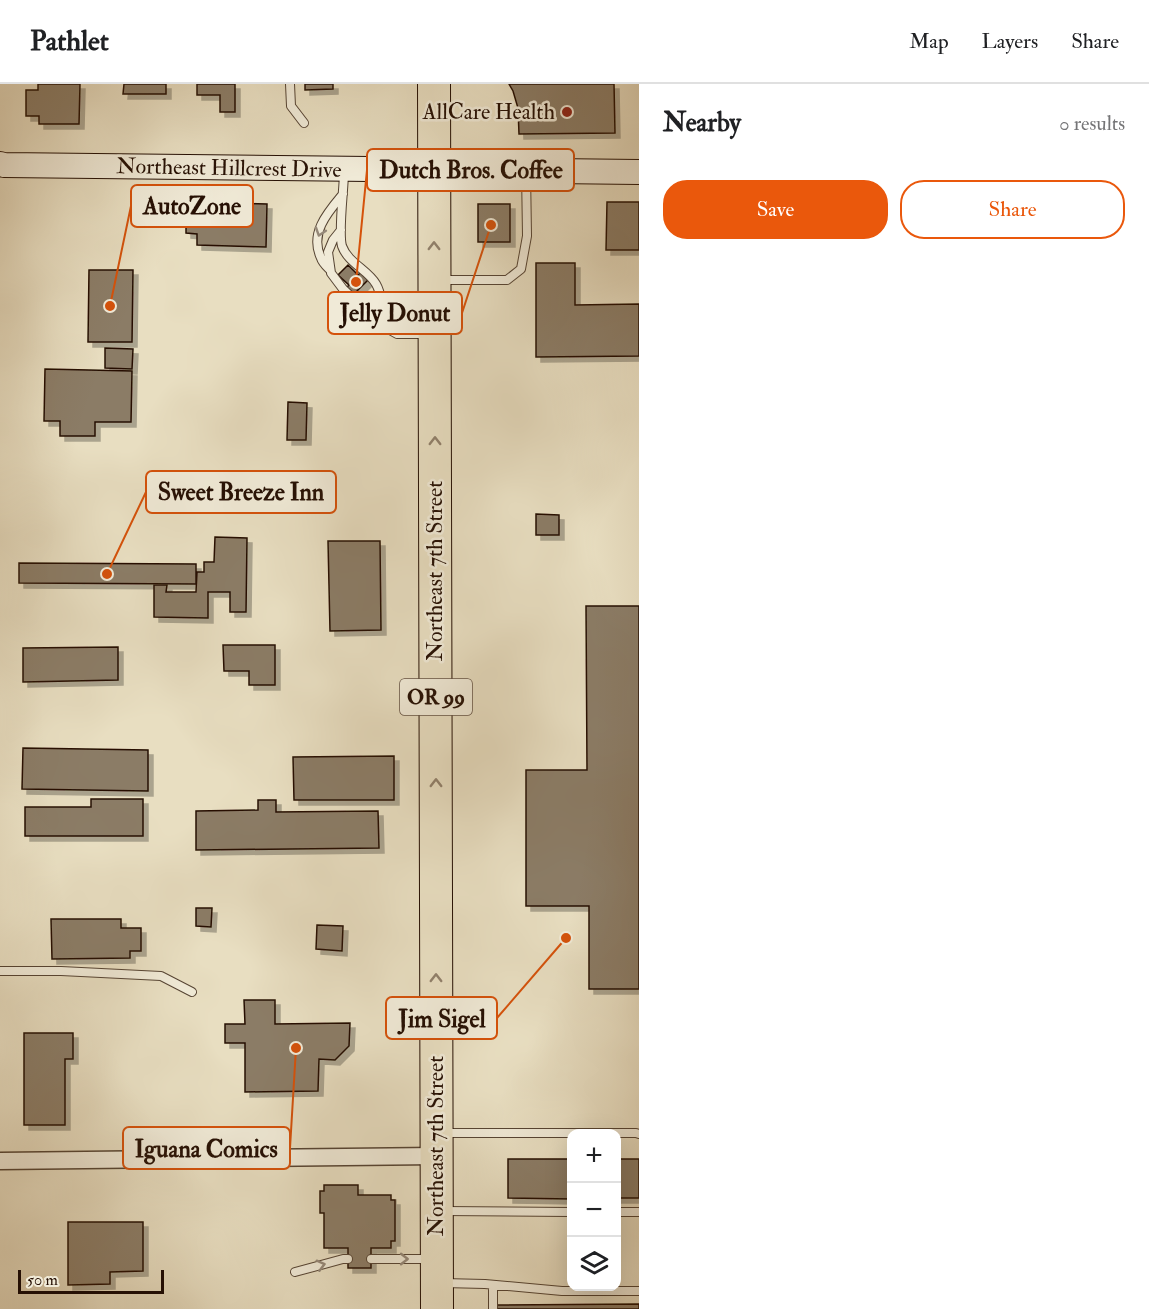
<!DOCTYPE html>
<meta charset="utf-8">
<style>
:root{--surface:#fff;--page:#f2f2f2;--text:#202124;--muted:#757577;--line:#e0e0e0;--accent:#ea580c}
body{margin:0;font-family:"IM FELL Double Pica",serif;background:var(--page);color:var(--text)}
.controls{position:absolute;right:18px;bottom:18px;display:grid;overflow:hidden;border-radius:12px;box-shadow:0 6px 24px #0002}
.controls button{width:54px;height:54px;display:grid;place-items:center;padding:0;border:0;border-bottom:2px solid var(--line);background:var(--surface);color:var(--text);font:30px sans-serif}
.scale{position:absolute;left:18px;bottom:15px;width:146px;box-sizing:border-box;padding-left:6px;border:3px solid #261004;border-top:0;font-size:16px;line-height:21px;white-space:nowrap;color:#261004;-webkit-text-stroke:4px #f0ead7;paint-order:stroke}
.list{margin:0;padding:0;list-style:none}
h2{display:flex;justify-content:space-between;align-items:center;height:78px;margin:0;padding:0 24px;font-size:26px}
h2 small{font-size:20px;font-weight:400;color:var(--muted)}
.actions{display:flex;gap:12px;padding:18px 24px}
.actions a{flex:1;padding:14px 0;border:2px solid var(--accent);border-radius:24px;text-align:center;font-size:21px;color:var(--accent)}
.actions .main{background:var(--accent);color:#fff}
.icon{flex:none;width:33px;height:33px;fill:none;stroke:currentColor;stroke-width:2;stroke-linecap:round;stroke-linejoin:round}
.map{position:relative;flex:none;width:639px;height:1225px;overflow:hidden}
header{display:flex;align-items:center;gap:36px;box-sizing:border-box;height:84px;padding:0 30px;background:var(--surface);border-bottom:2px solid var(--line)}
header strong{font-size:28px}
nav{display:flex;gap:33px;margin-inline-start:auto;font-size:21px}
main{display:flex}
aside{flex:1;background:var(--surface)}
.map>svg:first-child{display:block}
.building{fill:#8b7b66;stroke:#261004;stroke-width:1.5;filter:url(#shadow)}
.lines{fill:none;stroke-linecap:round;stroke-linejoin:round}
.lane-casing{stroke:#564433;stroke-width:10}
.street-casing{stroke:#564433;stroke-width:19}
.secondary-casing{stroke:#261004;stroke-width:26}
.highway-casing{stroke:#261004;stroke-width:34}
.lane{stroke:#f0ead7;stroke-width:8}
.street{stroke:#f0ead7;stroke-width:16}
.secondary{stroke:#f0ead7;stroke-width:24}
.highway{stroke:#e8dec1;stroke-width:32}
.oneway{stroke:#958878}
.oneway2{stroke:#91816c}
.poi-dot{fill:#8f2418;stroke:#f0ead7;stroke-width:2}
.labels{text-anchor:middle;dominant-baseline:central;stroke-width:5;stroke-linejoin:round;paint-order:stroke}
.shield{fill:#f0ead7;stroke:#635143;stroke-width:1.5}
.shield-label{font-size:21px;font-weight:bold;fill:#261004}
.poi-label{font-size:22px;fill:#261004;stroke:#f0ead7;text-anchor:end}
.street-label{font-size:22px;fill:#261004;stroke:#f0ead7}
.leader{fill:none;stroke:#d5520b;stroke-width:2}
.callout-dot{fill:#d5520b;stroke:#f0ead7;stroke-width:2}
.callout{fill:#f0ead7;stroke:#d5520b;stroke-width:2}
.callout-label{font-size:24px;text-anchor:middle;font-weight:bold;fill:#261004}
</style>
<header>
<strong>Pathlet</strong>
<nav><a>Map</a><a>Layers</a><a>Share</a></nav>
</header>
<main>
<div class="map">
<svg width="639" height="1225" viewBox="0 0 639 1225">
<defs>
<filter id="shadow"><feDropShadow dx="5" dy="5" stdDeviation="0" flood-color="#0004"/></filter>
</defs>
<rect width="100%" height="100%" fill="#e8dec1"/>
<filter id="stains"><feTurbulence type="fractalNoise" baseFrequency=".00333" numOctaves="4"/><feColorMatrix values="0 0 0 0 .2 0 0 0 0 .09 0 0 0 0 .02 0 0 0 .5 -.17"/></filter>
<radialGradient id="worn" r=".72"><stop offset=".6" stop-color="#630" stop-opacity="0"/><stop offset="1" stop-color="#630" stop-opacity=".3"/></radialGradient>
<!-- building -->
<path class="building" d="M 38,0 L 80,0 L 79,40 L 39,40 L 39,32 L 26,32 L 26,6 L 38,6 Z
M 124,0 L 166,0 L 166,10 L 123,10 Z
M 197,0 L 235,0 L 235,28 L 220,28 L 220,11 L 197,11 Z
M 305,0 L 333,0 L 333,5 L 305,6 Z
M 509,0 L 614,0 L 615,49 L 519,50 L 518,24 L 513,7 Z
M 186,118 L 267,120 L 266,163 L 197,161 L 197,150 L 186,149 Z
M 607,118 L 639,118 L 639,166 L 606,166 Z
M 478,120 L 510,120 L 510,158 L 478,158 Z
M 536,179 L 575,179 L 575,221 L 639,220 L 639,272 L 536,273 Z
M 348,181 L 358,191 L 362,187 L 369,195 L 352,212 L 345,205 L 349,201 L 338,191 Z
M 89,186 L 133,186 L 132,258 L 88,258 Z
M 105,264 L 133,265 L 132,285 L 105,284 Z
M 45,285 L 132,287 L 131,338 L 95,338 L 95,352 L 60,352 L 60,337 L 44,337 Z
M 288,318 L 307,319 L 306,356 L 287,356 Z
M 536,430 L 559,431 L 559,451 L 536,451 Z
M 215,453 L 247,454 L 246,528 L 230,528 L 230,508 L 208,508 L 208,534 L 154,533 L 154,501 L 167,501 L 166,508 L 196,508 L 197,488 L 204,488 L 204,478 L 214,478 Z
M 328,457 L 380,457 L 381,546 L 330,547 Z
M 19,479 L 196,480 L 196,500 L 19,499 Z
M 586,522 L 639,522 L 639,905 L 589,905 L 589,822 L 526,822 L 526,686 L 587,686 Z
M 223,561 L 275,561 L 275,601 L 249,601 L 249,587 L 224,587 Z
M 118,563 L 118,596 L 23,598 L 23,564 Z
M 23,664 L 148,666 L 148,707 L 22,705 Z
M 394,672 L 394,716 L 294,716 L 293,673 Z
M 91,715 L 143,715 L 143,752 L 25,752 L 25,723 L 91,723 Z
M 258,716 L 276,716 L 276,728 L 378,727 L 379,764 L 196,766 L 196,727 L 258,726 Z
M 196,824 L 212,824 L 211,843 L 196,842 Z
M 51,835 L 121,835 L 121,844 L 141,844 L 141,867 L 130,867 L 130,874 L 52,875 Z
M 317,841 L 343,842 L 342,867 L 316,865 Z
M 244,916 L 275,916 L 275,940 L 350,939 L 349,962 L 335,976 L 319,975 L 318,1007 L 245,1008 L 245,959 L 225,959 L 225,940 L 245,940 Z
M 24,949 L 73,949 L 73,975 L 65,975 L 65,1041 L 24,1041 Z
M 508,1075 L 572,1075 L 572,1115 L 508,1114 Z
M 616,1075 L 639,1075 L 639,1114 L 616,1114 Z
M 324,1101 L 358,1101 L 358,1111 L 391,1111 L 391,1116 L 395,1116 L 395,1157 L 391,1157 L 391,1164 L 371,1164 L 371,1184 L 348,1184 L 348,1164 L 324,1164 L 324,1129 L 320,1129 L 320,1107 L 324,1107 Z
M 68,1138 L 143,1138 L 143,1187 L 110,1188 L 110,1200 L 68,1201 Z
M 639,1220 L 639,1225 L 497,1225 L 497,1221 Z"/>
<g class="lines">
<!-- lane casing -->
<g class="lane-casing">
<path id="lane" d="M 290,0 L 291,22 L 304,39
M 344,88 C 344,105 338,148 342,162 C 348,179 368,186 376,200 C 383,212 381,227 381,241
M 341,146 L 333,156 L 328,168 L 331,189 L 343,205 L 381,241 L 397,250 L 428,250
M 329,185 C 326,182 322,178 321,174 C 309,149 328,128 343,110
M 441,196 L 507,196 L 521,185 L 527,152 L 526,87
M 0,887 L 61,887 L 161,892 L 192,908
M 442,1049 L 636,1049 L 639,1050
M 443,1127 L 572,1128
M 616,1128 L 639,1128
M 371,1175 L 431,1175
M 295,1188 L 343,1175 L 348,1175
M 443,1199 L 485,1200 L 562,1207 L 639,1207
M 493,1201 L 493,1225"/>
</g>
<!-- street casing -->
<g class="street-casing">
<path id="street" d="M 0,1077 L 436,1072"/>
</g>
<!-- secondary casing -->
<g class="secondary-casing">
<path id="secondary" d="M 0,80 L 4,81 L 639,88"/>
</g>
<!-- highway casing -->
<g class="highway-casing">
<path id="highway" d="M 434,0 L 437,1225"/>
</g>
<!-- lane -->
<use href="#lane" class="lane"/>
<!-- street -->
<use href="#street" class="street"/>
<!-- secondary -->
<use href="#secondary" class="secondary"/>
<!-- highway -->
<use href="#highway" class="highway"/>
</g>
<!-- one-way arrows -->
<defs><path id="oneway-chevron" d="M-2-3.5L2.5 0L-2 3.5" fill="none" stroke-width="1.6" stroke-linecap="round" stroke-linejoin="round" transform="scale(1.5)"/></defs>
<g class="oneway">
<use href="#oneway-chevron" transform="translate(320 148) rotate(108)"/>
<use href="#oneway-chevron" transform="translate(404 1175)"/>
<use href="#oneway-chevron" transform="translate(321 1181) rotate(-15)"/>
</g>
<g class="oneway2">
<use href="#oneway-chevron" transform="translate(434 162) rotate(-90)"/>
<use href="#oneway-chevron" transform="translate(435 357) rotate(-90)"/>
<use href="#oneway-chevron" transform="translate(436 699) rotate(-90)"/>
<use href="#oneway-chevron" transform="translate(436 894) rotate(-90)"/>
</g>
<!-- markers -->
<circle class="poi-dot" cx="567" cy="28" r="6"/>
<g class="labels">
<!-- shield labels -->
<rect class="shield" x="400" y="595" width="72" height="36" rx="4.5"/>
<g class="shield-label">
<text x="436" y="613">OR 99</text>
</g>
<!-- poi labels -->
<g class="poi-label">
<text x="555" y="28">AllCare Health</text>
</g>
<!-- street labels -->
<g class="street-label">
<text transform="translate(229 84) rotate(1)">Northeast Hillcrest Drive</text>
<text transform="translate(435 487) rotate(-90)">Northeast 7th Street</text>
<text transform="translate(436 1062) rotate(-90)">Northeast 7th Street</text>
</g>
</g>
<!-- callouts -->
<path class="leader" d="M356 198L367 86M110 222L131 122M491 141L462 229M107 490L146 408M566 854L497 934M296 964L290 1064"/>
<g class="callout-dot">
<circle cx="356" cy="198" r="6"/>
<circle cx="110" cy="222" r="6"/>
<circle cx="491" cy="141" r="6"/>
<circle cx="107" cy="490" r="6"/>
<circle cx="566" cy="854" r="6"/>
<circle cx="296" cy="964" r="6"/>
</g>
<g class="callout">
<rect x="367" y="65" width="207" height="42" rx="6"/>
<rect x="131" y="101" width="122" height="42" rx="6"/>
<rect x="328" y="208" width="134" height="42" rx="6"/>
<rect x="146" y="387" width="190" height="42" rx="6"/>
<rect x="386" y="913" width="111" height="42" rx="6"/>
<rect x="123" y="1043" width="167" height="42" rx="6"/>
</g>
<g class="callout-label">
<text x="471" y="94">Dutch Bros. Coffee</text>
<text x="192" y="130">AutoZone</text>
<text x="395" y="237">Jelly Donut</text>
<text x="241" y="416">Sweet Breeze Inn</text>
<text x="442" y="943">Jim Sigel</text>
<text x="206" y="1073">Iguana Comics</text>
</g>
<rect width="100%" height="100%" filter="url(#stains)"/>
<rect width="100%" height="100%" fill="url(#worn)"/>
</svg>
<div class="controls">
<button>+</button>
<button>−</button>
<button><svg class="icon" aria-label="layers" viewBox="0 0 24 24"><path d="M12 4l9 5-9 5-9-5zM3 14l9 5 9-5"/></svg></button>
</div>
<div class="scale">50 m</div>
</div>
<aside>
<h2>Nearby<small>0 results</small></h2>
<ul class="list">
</ul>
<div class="actions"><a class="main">Save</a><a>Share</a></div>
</aside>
</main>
